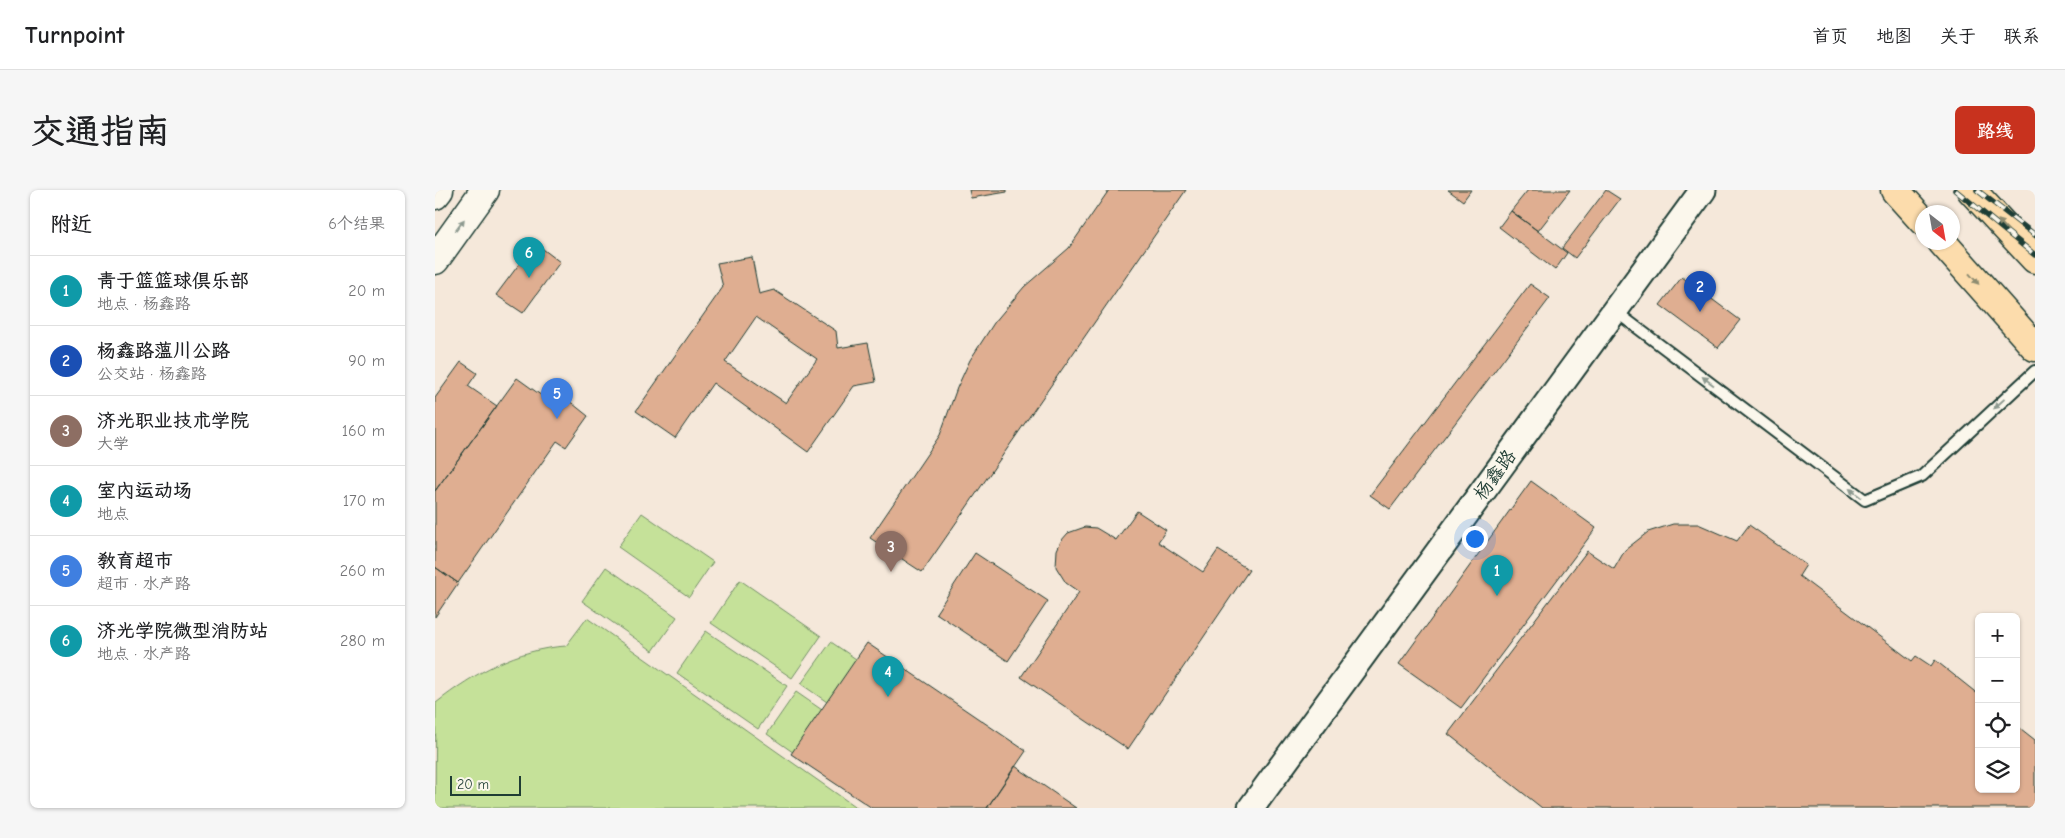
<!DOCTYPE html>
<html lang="zh">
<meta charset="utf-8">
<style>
:root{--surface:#fff;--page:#f6f6f6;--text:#202124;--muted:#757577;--line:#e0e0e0;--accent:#c8321e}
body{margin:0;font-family:"Comic Neue","LXGW WenKai TC",sans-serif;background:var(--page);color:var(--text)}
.controls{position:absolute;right:15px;bottom:15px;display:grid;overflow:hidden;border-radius:8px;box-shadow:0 1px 4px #0004}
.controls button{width:45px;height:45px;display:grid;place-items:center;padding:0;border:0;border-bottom:1px solid var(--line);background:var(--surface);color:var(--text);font:25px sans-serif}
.compass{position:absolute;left:1480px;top:15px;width:45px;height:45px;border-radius:50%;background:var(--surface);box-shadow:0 1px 4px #0004;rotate:149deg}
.scale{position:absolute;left:15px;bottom:12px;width:71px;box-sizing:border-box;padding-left:5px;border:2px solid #1f3d34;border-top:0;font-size:14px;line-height:18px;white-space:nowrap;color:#1f3d34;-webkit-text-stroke:4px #fbf7ec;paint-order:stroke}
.you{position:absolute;left:1039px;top:348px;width:18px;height:18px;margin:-12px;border:4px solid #fff;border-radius:50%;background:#1a73e8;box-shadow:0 0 0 8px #1a73e833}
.badge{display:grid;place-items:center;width:32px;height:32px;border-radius:50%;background:var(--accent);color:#fff;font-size:16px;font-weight:700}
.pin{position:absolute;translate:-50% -41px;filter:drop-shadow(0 1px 2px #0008)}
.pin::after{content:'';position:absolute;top:26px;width:18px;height:15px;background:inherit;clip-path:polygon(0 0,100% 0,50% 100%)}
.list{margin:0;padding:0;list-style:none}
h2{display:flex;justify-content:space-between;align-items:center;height:65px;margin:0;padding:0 20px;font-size:21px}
h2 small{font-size:16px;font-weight:400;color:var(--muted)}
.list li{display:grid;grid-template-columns:32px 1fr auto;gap:15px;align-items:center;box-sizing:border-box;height:70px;padding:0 20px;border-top:1px solid var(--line)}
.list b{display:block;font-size:19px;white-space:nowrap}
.list p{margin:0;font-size:16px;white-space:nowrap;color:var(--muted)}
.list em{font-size:16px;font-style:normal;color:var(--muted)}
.icon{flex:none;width:28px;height:28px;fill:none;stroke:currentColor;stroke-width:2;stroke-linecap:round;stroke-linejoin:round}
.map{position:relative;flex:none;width:1600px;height:618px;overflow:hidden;border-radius:8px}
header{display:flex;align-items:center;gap:30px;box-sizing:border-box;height:70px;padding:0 25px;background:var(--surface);border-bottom:1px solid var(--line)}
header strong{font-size:24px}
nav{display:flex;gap:28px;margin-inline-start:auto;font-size:18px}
.intro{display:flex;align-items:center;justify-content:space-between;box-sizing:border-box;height:120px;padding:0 30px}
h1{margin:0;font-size:35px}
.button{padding:12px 22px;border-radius:8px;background:var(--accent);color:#fff;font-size:18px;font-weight:700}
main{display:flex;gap:30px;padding:0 30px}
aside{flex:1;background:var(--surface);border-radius:8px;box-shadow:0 1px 4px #0004}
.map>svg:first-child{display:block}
.green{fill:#c5e199;stroke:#728f66}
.building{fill:#dfae91;stroke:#1f3d34;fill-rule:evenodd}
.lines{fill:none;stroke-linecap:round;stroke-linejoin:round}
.service-casing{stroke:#1f3d34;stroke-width:14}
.tertiary-casing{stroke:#1f3d34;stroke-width:29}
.secondary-casing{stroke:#1f3d34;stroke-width:31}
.primary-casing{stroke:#1f3d34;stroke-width:31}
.service{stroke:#fbf7ec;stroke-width:10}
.tertiary{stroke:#fbf7ec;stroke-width:25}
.secondary{stroke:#fbf7ec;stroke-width:28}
.primary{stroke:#fcdcac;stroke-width:28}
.rail-casing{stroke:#1f3d34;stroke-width:5.5}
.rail{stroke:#fbf7ec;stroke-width:4;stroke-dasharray:11;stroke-linecap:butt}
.oneway{fill:#8d9a90}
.oneway2{fill:#8e8c70}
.labels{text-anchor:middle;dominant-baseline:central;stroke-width:4;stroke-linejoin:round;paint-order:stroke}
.street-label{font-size:19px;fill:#1f3d34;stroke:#fbf7ec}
</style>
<header>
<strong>Turnpoint</strong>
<nav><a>首页</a><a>地图</a><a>关于</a><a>联系</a></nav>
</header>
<div class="intro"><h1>交通指南</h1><a class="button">路线</a></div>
<main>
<aside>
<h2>附近<small>6个结果</small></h2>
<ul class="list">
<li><span class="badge" style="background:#0f9aa8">1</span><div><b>青于篮篮球俱乐部</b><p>地点 · 杨鑫路</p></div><em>20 m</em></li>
<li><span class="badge" style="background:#1a4fb4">2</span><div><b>杨鑫路蕰川公路</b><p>公交站 · 杨鑫路</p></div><em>90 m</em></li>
<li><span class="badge" style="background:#8d6e63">3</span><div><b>济光职业技术学院</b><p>大学</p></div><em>160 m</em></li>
<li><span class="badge" style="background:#0f9aa8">4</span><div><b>室内运动场</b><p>地点</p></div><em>170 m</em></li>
<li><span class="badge" style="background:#3f7fe0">5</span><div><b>教育超市</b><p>超市 · 水产路</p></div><em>260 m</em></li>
<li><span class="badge" style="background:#0f9aa8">6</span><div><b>济光学院微型消防站</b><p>地点 · 水产路</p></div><em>280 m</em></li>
</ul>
</aside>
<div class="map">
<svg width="1600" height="618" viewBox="0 0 1600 618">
<rect width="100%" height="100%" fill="#f5e8da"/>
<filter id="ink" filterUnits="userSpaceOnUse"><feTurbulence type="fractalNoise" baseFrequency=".02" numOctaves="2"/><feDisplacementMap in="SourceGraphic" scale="10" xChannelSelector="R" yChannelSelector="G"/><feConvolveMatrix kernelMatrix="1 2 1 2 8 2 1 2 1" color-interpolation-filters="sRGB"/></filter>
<g filter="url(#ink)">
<!-- green -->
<path class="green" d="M 207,323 L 278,372 L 254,407 L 183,357 Z
M 171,377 L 242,427 L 218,461 L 147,411 Z
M 305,390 L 386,446 L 357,488 L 276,433 Z
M 152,428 L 422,618 L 0,618 L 1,513 C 39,483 82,459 131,456 Z
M 271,441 L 352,496 L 323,539 L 242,483 Z
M 396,452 L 477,507 L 447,550 L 366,494 Z
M 361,502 L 442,558 L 412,600 L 332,544 Z"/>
<!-- building -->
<path class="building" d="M 534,0 L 572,0 L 572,2 L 536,8 Z
M 674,0 L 751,0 L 487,382 L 435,348 L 505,245 L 522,198 L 535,170 L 559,133 L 589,97 L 634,58 Z
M 1013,0 L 1036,0 L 1028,11 Z
M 1093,0 L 1135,0 L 1103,41 L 1076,21 Z
M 1171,0 L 1185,9 L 1140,68 L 1127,58 Z
M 1076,21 L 1132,63 L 1120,80 L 1064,37 Z
M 100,53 L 125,72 L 88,123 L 61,105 Z
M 317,67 L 324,104 L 339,100 L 401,141 L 403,158 L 433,153 L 441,192 L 419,196 L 373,262 L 278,193 L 240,248 L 201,221 L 288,97 L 282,73 ZM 321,127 L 382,169 L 351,213 L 290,172 Z
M 1247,87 L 1305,130 L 1283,158 L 1225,115 Z
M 1095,94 L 1115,108 L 955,319 L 935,305 Z
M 26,172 L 42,183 L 33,196 L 62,216 L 0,301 L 0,208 Z
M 82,188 L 114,211 L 118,206 L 125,211 L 128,206 L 153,226 L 131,257 L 122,251 L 23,393 L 0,377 L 0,301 Z
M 1096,291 L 1161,338 L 1026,518 L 964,474 Z
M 702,321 L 731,340 L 723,352 L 768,382 L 783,360 L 814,380 L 693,559 L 586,487 L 644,402 L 631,393 L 621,377 L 622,360 L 626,351 L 633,343 L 650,337 L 661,338 L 681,350 Z
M 1238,334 L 1263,334 L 1302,351 L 1314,335 L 1371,375 L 1364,386 L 1477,471 L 1481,466 L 1496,476 L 1500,470 L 1544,505 L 1544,599 L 1581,599 L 1581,535 L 1600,550 L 1600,618 L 1107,618 L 1013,544 L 1152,361 L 1179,379 L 1190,360 L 1213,342 Z
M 540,363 L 613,411 L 573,471 L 501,423 Z
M 0,377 L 23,393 L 0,427 Z
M 432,453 L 591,561 L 552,618 L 437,618 L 356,564 Z
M 580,576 L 641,618 L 552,618 Z"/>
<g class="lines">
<!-- service casing -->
<g class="service-casing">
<path id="service" d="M 1180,121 L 1430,310 L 1487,286 L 1600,181"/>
</g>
<!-- tertiary casing -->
<g class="tertiary-casing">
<path id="tertiary" d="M 816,618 L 1268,0"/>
</g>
<!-- secondary casing -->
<g class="secondary-casing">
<path id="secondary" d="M 0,5 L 4,0
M 0,70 L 50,0"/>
</g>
<!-- primary casing -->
<g class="primary-casing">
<path id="primary" d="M 1460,0 L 1488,31
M 1536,0 L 1600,69
M 1507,52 L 1600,157"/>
</g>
<!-- service -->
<use href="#service" class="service"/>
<!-- tertiary -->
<use href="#tertiary" class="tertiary"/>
<!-- secondary -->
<use href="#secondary" class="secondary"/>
<!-- primary -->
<use href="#primary" class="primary"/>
<!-- rail casing -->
<g class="rail-casing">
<path id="rail" d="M 1520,0 L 1600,65
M 1542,0 L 1600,45"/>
</g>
<!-- rail -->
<use href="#rail" class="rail"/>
</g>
<!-- one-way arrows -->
<defs><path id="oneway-solid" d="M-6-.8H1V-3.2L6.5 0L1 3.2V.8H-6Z" transform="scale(1.25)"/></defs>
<g class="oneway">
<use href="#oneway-solid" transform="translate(25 35) rotate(-54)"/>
<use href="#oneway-solid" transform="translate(1273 191) rotate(-143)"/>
<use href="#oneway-solid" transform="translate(1564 214) rotate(137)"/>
<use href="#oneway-solid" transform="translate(1420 303) rotate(-143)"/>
</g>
<g class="oneway2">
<use href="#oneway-solid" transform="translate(1568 35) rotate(-133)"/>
<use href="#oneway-solid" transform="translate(1539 89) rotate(48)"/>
</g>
</g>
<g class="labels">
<!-- street labels -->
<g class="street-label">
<text transform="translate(1060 285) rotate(-54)">杨鑫路</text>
</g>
</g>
</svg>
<div class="controls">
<button>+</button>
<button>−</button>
<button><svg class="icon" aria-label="locate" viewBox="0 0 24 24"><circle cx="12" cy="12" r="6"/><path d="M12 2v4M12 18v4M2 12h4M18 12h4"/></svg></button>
<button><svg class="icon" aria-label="layers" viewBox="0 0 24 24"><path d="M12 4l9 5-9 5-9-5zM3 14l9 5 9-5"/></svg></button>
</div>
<svg class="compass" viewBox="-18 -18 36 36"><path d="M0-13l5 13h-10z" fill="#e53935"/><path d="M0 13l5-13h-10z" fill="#757577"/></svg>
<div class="scale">20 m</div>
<div class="you"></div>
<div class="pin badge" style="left:1062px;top:406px;background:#0f9aa8">1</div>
<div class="pin badge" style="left:1265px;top:122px;background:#1a4fb4">2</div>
<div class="pin badge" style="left:456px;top:382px;background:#8d6e63">3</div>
<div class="pin badge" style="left:453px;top:507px;background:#0f9aa8">4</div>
<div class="pin badge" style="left:122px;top:229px;background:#3f7fe0">5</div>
<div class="pin badge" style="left:94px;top:88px;background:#0f9aa8">6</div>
</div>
</main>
